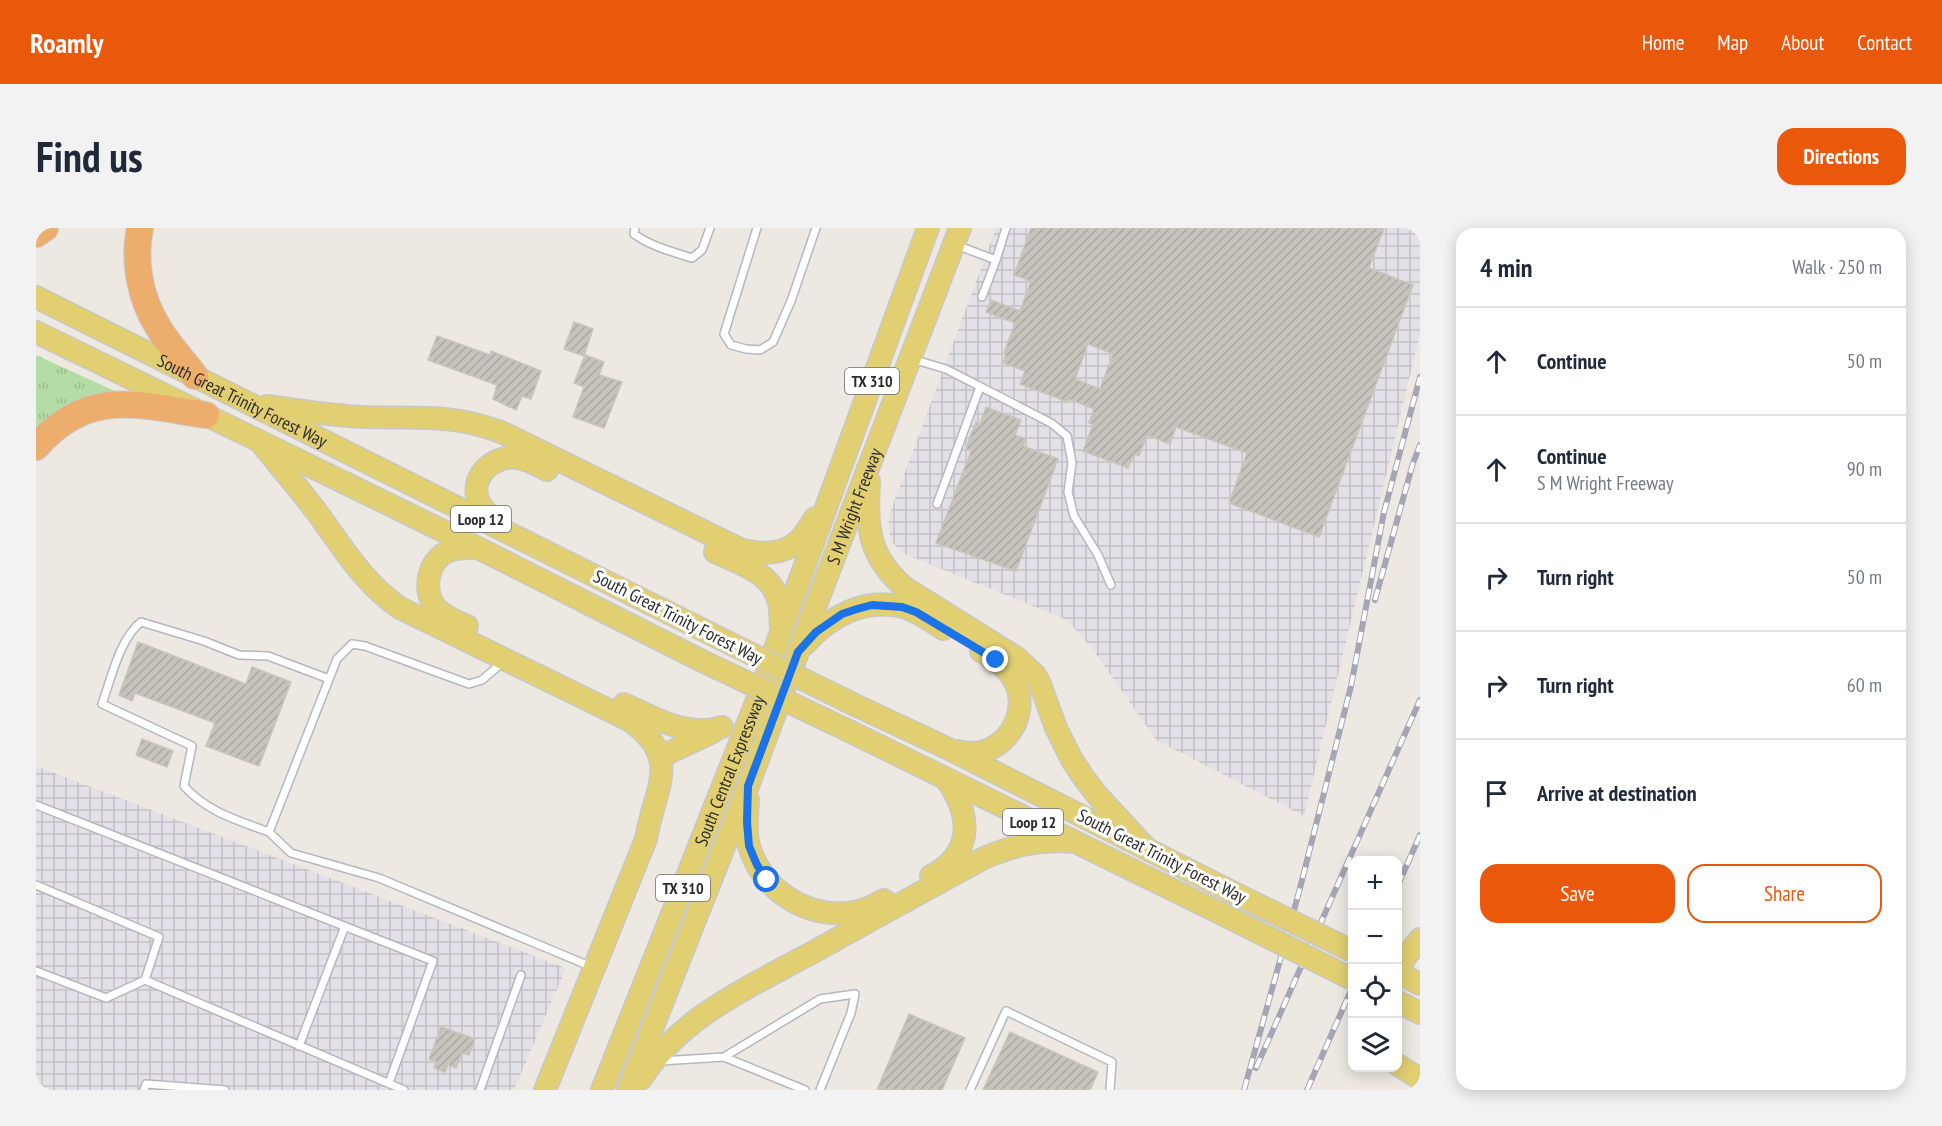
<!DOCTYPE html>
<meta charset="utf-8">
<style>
:root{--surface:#fff;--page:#f2f2f3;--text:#1f2937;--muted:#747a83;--line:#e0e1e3;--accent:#ea580c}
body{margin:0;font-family:"PT Sans Narrow",sans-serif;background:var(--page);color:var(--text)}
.controls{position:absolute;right:18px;bottom:18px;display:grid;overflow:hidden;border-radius:12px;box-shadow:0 3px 15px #0003}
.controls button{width:54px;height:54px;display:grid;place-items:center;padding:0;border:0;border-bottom:2px solid var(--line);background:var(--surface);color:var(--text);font:30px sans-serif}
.stop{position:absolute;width:18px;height:18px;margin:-14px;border:4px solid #1a73e8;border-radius:50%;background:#fff}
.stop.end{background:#1a73e8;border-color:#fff;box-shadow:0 2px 6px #0008}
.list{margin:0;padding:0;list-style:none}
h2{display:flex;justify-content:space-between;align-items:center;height:78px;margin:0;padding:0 24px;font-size:26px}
h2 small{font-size:20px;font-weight:400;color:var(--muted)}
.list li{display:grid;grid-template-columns:39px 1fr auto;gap:18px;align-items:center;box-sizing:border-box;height:108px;padding:0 24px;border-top:2px solid var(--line)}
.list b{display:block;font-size:22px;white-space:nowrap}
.list p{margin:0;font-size:20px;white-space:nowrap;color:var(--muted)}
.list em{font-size:20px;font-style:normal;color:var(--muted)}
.actions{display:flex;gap:12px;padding:18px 24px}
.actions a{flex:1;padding:14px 0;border:2px solid var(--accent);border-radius:18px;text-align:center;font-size:21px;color:var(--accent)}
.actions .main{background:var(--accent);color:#fff}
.icon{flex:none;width:33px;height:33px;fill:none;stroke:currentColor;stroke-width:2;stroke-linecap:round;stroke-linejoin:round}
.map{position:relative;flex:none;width:1384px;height:862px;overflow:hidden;border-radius:18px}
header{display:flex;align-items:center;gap:36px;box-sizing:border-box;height:84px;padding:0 30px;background:var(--accent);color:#fff}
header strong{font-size:28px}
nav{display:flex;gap:33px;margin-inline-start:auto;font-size:21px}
.intro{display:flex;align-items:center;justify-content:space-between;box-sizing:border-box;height:144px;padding:0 36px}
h1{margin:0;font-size:42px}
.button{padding:15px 27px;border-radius:18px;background:var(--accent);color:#fff;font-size:21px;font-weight:700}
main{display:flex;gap:36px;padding:0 36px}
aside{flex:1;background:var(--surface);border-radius:18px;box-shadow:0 3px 15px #0003}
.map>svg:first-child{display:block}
.industrial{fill:url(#industrial-grid)}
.grass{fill:url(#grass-tufts)}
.building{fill:url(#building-hatch);stroke:#c8c5bb;stroke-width:1.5;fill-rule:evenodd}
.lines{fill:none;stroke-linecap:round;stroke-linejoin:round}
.lane-casing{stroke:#b5b6bf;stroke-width:10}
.primary-casing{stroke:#c8c8c8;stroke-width:24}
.highway-casing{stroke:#c8c8c8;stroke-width:28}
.lane{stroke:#fff;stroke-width:7}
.primary{stroke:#e1cf72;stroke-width:21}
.highway{stroke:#ecad6d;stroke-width:26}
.rail-casing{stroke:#a5a6b5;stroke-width:6}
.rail{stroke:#fff;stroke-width:4;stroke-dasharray:11;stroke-linecap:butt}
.primary-bridge-casing{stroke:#c8c8c8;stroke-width:24;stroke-linecap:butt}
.primary-bridge{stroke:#e1cf72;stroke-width:21}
.route{stroke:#1a73e8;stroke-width:8}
.labels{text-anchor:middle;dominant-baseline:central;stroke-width:6;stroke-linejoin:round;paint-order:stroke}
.shield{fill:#fff;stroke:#6c6c6c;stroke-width:1.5}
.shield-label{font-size:16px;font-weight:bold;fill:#2d2d2d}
.street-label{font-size:18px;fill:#2d2d2d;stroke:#fff}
</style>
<header>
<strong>Roamly</strong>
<nav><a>Home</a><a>Map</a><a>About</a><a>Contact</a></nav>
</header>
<div class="intro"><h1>Find us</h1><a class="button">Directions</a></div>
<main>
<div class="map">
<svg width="1384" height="862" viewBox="0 0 1384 862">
<defs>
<pattern id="industrial-grid" width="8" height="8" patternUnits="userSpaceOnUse" patternTransform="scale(1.5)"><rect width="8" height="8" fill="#e3e1e7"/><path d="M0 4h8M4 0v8" fill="none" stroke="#c3c1c6"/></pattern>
<pattern id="grass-tufts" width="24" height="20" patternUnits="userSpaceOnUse" patternTransform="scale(1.5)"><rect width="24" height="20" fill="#b4dca5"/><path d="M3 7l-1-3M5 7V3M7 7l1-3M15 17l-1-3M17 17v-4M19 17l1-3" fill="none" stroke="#9bbd8e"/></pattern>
<pattern id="building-hatch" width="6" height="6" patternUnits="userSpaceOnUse" patternTransform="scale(1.5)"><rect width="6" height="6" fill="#c6c3bd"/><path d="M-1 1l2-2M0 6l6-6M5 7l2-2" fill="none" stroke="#aaa8a3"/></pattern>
</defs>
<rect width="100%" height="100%" fill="#ede9e2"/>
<!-- industrial -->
<path class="industrial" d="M 960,0 L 1384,0 L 1384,106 L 1268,588 L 1120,512 L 1058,423 L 1031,392 L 866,325 L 855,313 L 852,290 Z
M 0,538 L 530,740 L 478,862 L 0,862 Z"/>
<!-- grass -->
<path class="grass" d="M 0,127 L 81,164 L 81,168 L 0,207 Z"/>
<!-- building -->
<path class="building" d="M 995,0 L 1348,0 L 1333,40 L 1377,57 L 1283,309 L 1193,275 L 1211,225 L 1140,199 L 1134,216 L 1111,207 L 1103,228 L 1098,226 L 1092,240 L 1047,223 L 1057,196 L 1053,195 L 1058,181 L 1033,171 L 1032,174 L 984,156 L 989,143 L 967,135 L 970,126 L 968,125 L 979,95 L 950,84 L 955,72 L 984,83 L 995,53 L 978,47 ZM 1052,116 L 1077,126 L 1064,161 L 1039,151 Z
M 538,94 L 557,101 L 548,128 L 528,121 Z
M 401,108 L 454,127 L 455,123 L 505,143 L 495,171 L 486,168 L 480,182 L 457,171 L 461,157 L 392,132 Z
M 549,127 L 568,134 L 563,147 L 586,154 L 568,200 L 537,189 L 548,159 L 538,155 Z
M 950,179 L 985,192 L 979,207 L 990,211 L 987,218 L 1022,231 L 980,343 L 900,315 L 935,223 L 930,221 L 934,209 L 940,194 L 944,196 Z
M 102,414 L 210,456 L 216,439 L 255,454 L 223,538 L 170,518 L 179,495 L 99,465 L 96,473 L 83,467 Z
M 106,511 L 137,523 L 131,539 L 100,527 Z
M 873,786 L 929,810 L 906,862 L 841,862 Z
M 405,799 L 439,811 L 433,827 L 426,825 L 420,840 L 412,837 L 409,844 L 398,840 L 400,834 L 393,831 Z
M 974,804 L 1062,844 L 1054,862 L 947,862 Z"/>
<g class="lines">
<!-- lane casing -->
<g class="lane-casing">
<path id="lane" d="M 599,0 L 598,6 C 614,18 637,24 656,30 L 666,22 L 674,0
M 721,0 L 688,106 L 695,117 L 710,121 L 724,122 L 737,114 L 755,73 L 780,0
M 920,17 L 960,32 L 970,0
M 946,69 L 960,32
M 876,131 L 910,141 L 1015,195 L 1031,208 L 1036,235 L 1032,264 L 1038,288 L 1062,327 L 1075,357
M 901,276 L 944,159
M 467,434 L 446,452 L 433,456 L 329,418 L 316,416 L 301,431 L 233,604 L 255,625 L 343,650 L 556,739
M 0,577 L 397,733 L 353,855
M 233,604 C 201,592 171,584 148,558 L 156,518 L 66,476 C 75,451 84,410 105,394 L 168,413 L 203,427 L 232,428 L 293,451
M 0,657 L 123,709 L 109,752 L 70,770 L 0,743
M 109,752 L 368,862
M 263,818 L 309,698
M 688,829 L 784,771 L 819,766 L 815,785 L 784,862
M 625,833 L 688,829 L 769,862
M 108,862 L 110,856 L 189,862
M 444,862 L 485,747
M 934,862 L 970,783 L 1076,834 L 1074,862"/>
</g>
<!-- primary casing -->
<g class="primary-casing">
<g id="primary">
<path id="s1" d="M 0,69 L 675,406"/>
<path d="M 0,104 L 442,320 L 664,432"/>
<path d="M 231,178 C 263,182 295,188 328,189 C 380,191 414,185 465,204 L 704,321 C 723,326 746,328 762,313 C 769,307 774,297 779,290"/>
<path d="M 225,215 C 244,238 264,262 283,287 C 308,322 328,355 364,380 L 593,492 C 648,531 618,560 610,611 L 509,862"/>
<path d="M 833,253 C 830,299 832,328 869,360 L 981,430 L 999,447 L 1004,456 L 1020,500 L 1036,532 L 1048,550 L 1061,567 L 1109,619"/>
<path d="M 461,294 C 456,289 448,283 445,277 C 430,253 455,226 481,230 C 492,231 501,237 511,242"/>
<path d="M 679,324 C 704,336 737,345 743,375 C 745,383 744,392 745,399"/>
<path d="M 431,398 C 421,394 410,389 402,382 C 385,365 391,332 413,323 C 421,319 432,320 441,320"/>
<path d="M 768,417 C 793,389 828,369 867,379 C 881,383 895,393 907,401"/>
<path d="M 588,476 C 618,490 652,510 686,499"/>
<path d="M 819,477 L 915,522 L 1194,663"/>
<path d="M 811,502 L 1184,685"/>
<path d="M 921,523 C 928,524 937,526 944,524 C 978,517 996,475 974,446 C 966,436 955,429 945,423"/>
<path d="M 624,529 L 677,504"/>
<path d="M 712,572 C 711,587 709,604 713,618 C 727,668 784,698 832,680 C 838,678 843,674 848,672"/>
<path d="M 895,648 C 939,625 935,586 910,551"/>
<path d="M 1362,743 L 1370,728 L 1384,711"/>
<path d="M 1362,745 L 1384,756"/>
<path d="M 1362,774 L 1384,785"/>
<path d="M 1362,837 L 1384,851"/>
<path d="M 605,851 C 645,787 719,756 783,721 C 838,690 893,660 948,630 C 979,617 1003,611 1037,614"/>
<path id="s2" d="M 566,862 L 727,457 L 745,403 L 892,0"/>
<path id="s3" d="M 592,862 L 712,558 L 762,424 L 924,0"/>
</g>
</g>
<!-- highway casing -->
<g class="highway-casing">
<path id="highway" d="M 104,0 C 97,33 104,70 122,99 C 132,116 147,132 159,148
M 0,6 L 9,0
M 0,219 C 52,159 102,177 170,187"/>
</g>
<!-- lane -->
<use href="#lane" class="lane"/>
<!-- primary -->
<use href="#primary" class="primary"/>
<!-- highway -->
<use href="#highway" class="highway"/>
<!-- rail casing -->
<g class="rail-casing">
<path id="rail" d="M 1339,372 L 1377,235 L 1384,217
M 1362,657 L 1384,607
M 1220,840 L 1384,472
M 1208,862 L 1263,664 L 1315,458 L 1348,284 L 1384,149
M 1271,862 L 1316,760"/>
</g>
<!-- rail -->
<use href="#rail" class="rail"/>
<!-- primary-bridge casing -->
<g class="primary-bridge-casing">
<path id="primary-bridge" d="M 675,406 L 819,477
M 664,432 L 811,502
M 1194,663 L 1316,723
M 1184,685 L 1316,751"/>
</g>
<!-- primary-bridge -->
<use href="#primary-bridge" class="primary-bridge"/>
</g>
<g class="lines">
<!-- route -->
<path class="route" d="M 731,652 L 721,637 L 713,618 L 711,594 L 712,558 L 762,424 L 780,404 L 806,386 L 821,381 L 836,377 L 866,379 L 880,384 L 960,432"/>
</g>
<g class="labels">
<!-- shield labels -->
<g class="shield">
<rect x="809" y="140" width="54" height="26" rx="4.5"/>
<rect x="415" y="278" width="60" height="26" rx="4.5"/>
<rect x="967" y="581" width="60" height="26" rx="4.5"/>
<rect x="620" y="647" width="54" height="26" rx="4.5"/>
</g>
<g class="shield-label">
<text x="836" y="153">TX 310</text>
<text x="445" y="291">Loop 12</text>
<text x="997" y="594">Loop 12</text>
<text x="647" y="660">TX 310</text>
</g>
<!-- street labels -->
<g class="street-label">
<text stroke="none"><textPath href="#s1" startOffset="231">South Great Trinity Forest Way</textPath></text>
<text stroke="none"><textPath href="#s3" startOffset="626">S M Wright Freeway</textPath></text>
<text transform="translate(642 389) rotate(27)">South Great Trinity Forest Way</text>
<text stroke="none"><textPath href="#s2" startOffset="344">South Central Expressway</textPath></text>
<text transform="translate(1126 628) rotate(27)">South Great Trinity Forest Way</text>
</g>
</g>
</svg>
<div class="controls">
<button>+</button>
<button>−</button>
<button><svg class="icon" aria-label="locate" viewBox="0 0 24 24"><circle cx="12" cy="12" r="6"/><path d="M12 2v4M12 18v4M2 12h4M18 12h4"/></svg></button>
<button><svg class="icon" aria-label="layers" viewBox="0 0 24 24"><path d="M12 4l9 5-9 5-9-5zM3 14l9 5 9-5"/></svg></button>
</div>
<div class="stop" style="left:731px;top:652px"></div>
<div class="stop end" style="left:960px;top:432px"></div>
</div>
<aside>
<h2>4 min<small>Walk · 250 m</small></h2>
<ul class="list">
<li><svg class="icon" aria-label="ahead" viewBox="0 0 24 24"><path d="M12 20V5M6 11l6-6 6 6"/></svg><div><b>Continue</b></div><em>50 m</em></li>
<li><svg class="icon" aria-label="ahead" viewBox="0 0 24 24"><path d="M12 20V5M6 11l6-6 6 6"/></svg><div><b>Continue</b><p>S M Wright Freeway</p></div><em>90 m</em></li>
<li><svg class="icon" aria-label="right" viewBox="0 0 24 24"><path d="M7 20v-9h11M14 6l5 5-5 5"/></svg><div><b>Turn right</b></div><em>50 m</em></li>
<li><svg class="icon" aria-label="right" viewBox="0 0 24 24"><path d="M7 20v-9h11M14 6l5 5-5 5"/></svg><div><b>Turn right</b></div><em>60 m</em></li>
<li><svg class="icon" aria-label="arrive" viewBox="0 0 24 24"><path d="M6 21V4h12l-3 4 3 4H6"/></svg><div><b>Arrive at destination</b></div></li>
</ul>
<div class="actions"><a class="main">Save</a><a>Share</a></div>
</aside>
</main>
